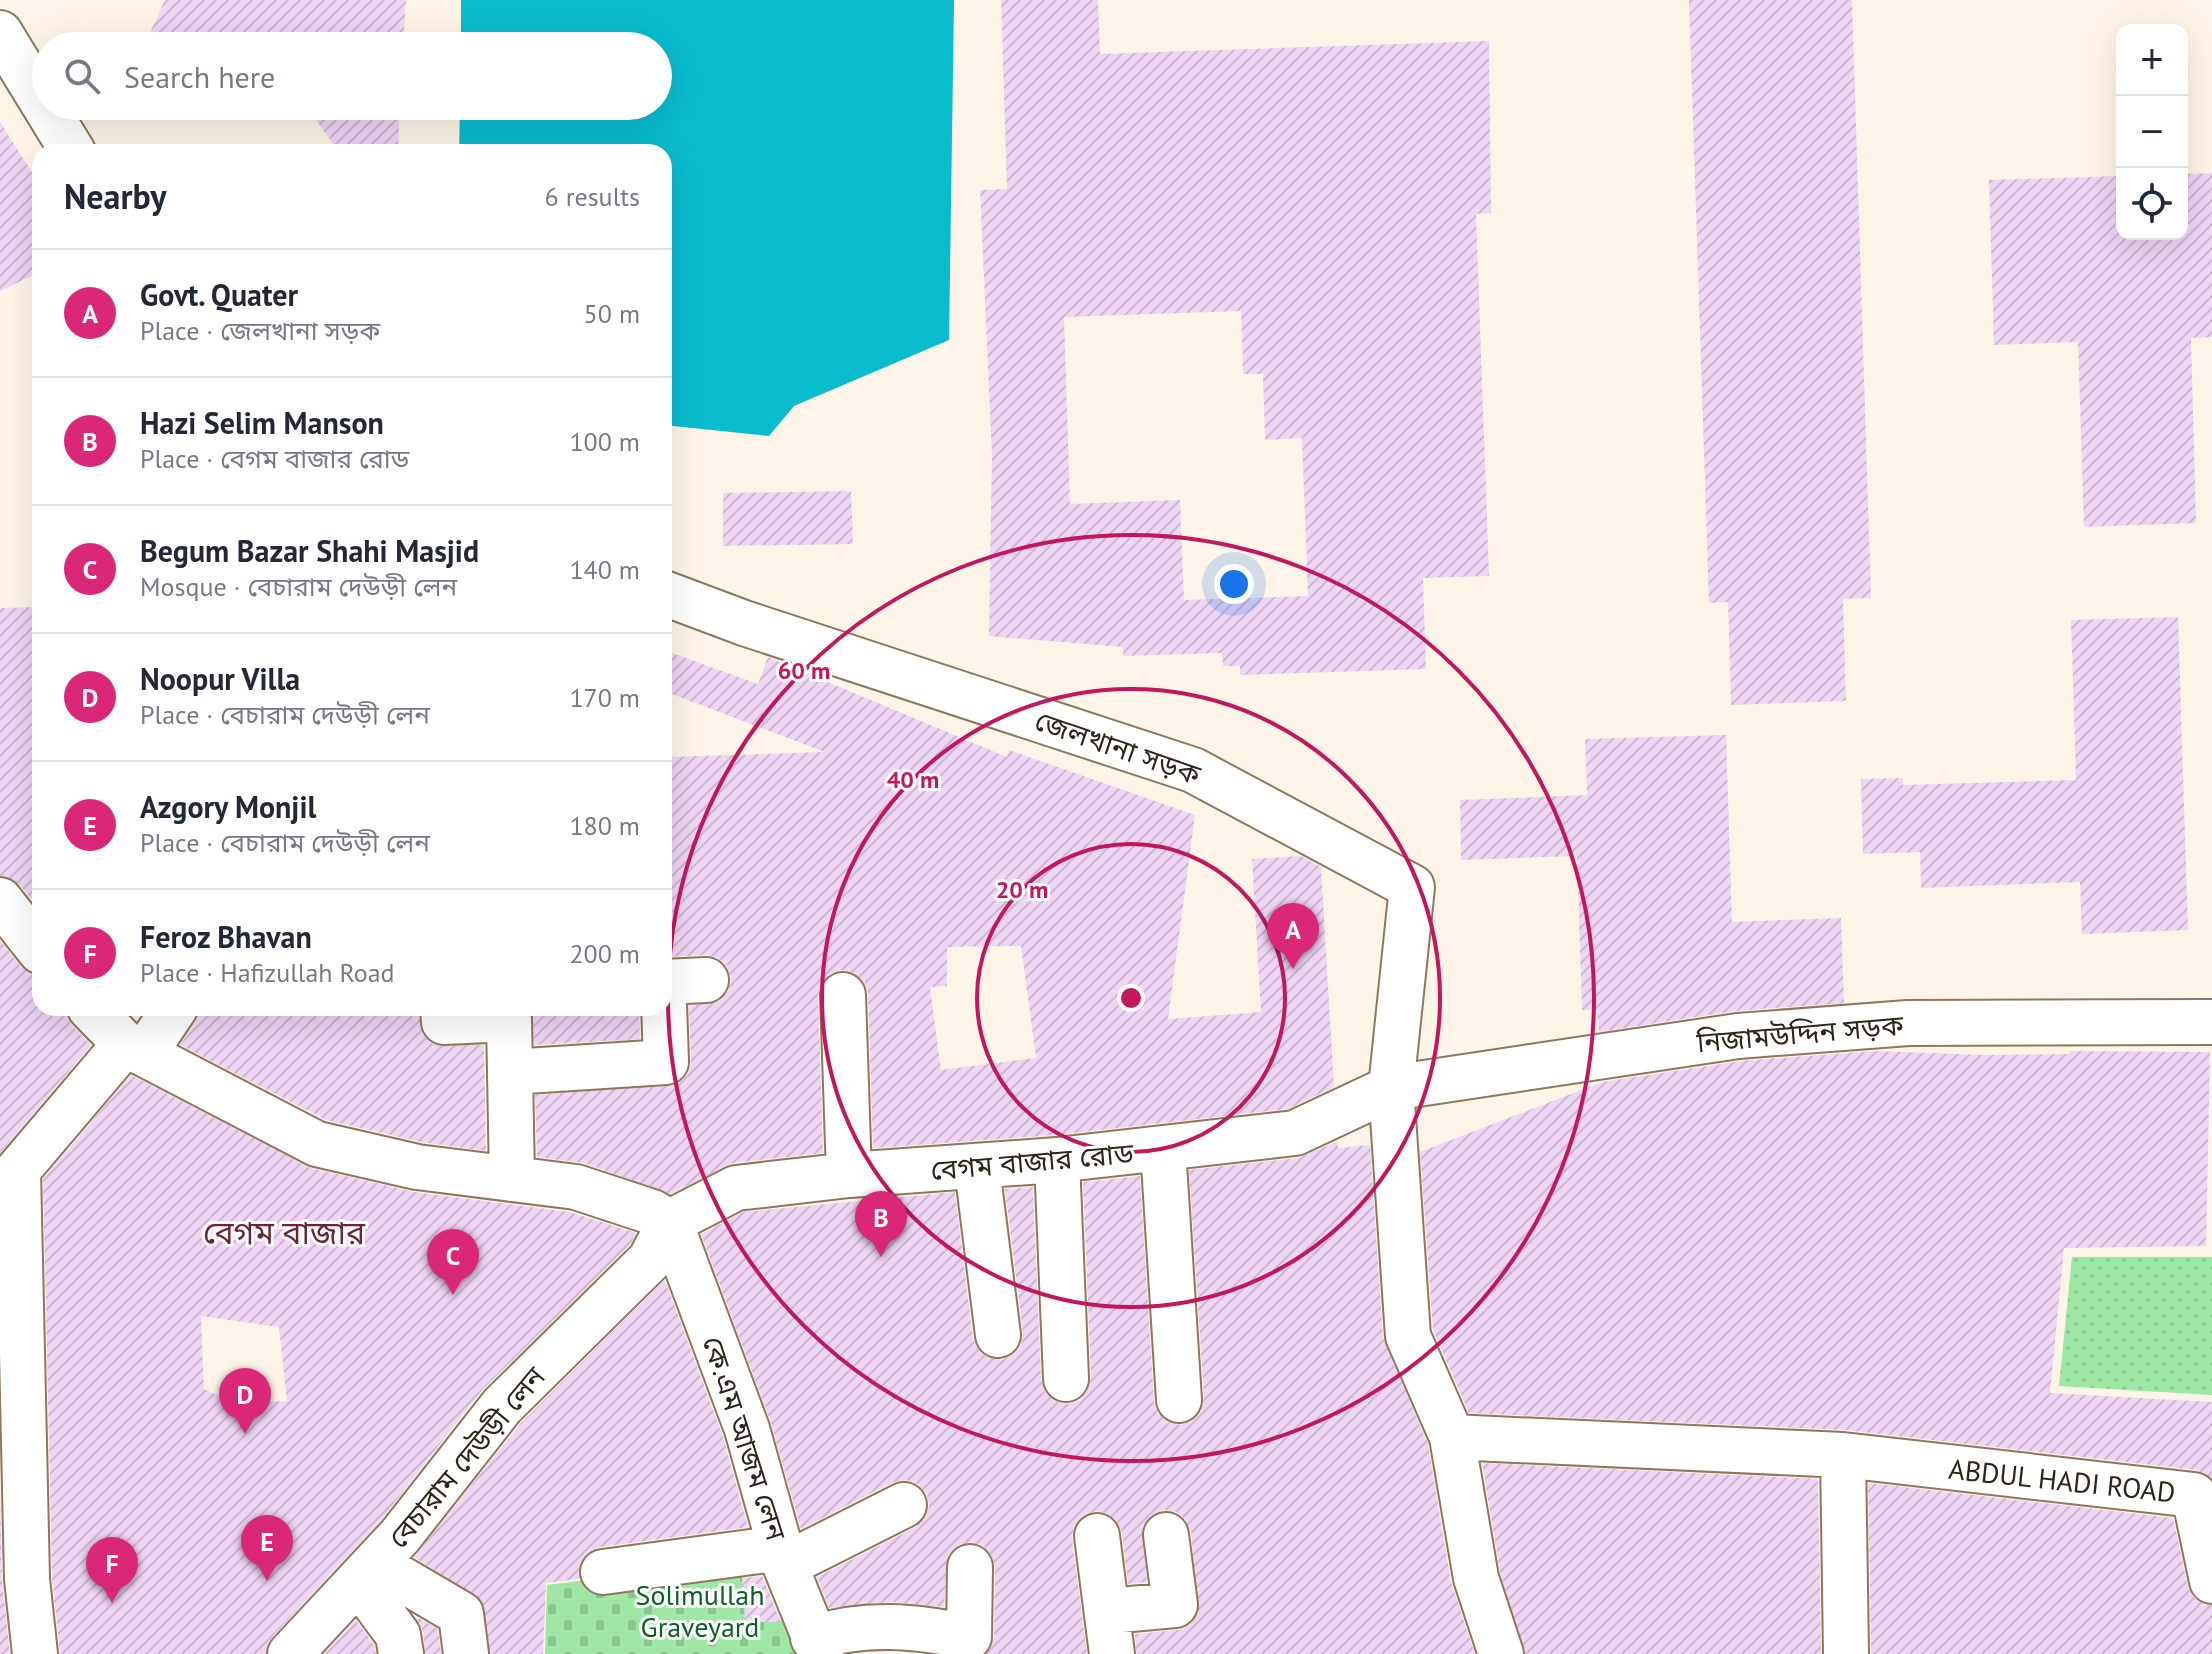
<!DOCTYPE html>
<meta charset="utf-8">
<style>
:root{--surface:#fff;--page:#f6f6f7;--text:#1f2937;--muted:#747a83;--line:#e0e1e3;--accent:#db2777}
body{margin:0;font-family:"PT Sans","Noto Sans Bengali",sans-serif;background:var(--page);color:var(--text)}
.controls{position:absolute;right:24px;top:24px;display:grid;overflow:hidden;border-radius:16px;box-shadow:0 8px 32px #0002}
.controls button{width:72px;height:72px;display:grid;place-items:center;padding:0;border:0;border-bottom:2px solid var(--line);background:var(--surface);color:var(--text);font:40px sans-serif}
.you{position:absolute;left:1234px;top:584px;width:28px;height:28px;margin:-20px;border:6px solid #fff;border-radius:50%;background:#1a73e8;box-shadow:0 0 0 12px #1a73e833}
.badge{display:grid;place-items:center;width:52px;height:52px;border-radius:50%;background:var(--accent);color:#fff;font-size:26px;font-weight:700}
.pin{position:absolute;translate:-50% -66px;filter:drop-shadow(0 2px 4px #0008)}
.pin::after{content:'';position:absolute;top:42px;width:28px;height:24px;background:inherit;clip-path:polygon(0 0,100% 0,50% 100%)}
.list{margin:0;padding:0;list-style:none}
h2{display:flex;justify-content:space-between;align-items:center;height:104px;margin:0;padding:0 32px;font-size:34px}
h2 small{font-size:26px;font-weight:400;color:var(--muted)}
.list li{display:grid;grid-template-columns:52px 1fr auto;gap:24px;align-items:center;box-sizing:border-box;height:128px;padding:0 32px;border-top:2px solid var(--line)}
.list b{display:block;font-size:30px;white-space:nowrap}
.list p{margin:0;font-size:26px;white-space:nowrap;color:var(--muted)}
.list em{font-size:26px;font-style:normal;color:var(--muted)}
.icon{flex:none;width:44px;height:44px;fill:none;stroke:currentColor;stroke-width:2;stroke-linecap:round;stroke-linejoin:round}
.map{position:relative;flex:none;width:2212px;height:1654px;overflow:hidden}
.search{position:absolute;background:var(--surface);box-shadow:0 8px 32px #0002;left:32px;top:32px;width:640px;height:88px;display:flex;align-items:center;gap:20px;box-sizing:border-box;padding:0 28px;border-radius:44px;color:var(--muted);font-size:30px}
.panel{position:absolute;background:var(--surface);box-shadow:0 8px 32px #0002;left:32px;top:144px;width:640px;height:872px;border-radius:24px}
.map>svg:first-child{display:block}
.grass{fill:url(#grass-dots)}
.cemetery{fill:url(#cemetery-stones)}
.water{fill:#0abbce}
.building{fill:url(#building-hatch);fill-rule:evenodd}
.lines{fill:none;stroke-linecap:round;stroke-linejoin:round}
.minor-casing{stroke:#8e785c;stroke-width:48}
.minor{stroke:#fff;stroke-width:44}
.ring{fill:none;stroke:#c2185b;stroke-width:4}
.labels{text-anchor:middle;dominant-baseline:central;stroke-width:6;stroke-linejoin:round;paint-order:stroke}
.street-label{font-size:28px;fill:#2e2519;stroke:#fff}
.park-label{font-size:28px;fill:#0d6021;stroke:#fff}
.quarter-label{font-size:32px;fill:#6a2433;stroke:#fff}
.centre{fill:#c2185b;stroke:#fff;stroke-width:4}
.ring-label{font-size:24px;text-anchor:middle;font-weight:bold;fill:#c2185b;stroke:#fff;stroke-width:6;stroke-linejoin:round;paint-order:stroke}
</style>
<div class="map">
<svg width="2212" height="1654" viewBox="0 0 2212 1654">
<defs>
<pattern id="grass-dots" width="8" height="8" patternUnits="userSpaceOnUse" patternTransform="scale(2)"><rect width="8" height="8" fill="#9ee7a4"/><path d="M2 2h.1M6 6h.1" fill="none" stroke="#88c68d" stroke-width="1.8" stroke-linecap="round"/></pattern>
<pattern id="cemetery-stones" width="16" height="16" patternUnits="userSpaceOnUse" patternTransform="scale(2)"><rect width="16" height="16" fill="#9ee7a4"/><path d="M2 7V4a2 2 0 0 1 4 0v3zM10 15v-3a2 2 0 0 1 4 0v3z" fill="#88c68d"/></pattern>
<pattern id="building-hatch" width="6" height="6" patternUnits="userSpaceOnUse" patternTransform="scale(2)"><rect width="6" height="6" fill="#efd6f5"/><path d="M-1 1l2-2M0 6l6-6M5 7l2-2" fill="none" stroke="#cdb8d1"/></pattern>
</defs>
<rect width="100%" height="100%" fill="#fef5e8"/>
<!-- grass -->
<path class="grass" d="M 2072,1257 L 2212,1257 L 2212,1395 L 2059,1386 Z"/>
<!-- cemetery -->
<path class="cemetery" d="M 741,1560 L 746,1621 L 798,1621 L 811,1654 L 545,1654 L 547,1585 Z"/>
<!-- water -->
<path class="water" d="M 461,0 L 954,0 L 949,340 L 794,406 L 769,436 L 664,425 L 664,152 L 459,152 L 460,106 L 658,106 L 658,46 L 461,46 Z"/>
<!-- building -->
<path class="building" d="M 165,0 L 406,0 L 403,46 L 144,46 Z
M 1001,0 L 1098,0 L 1100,54 L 1489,41 L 1491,213 L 1476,214 L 1489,576 L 1423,578 L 1426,669 L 1240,675 L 1240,666 L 1223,666 L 1222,653 L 1123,656 L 1123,647 L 989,636 L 992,455 L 980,190 L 1007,189 ZM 1241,311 L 1243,374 L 1263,374 L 1265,440 L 1302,438 L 1308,596 L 1184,600 L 1180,500 L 1070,504 L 1064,317 Z
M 1689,0 L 1852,0 L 1871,598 L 1843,599 L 1846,701 L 1731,705 L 1728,602 L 1709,603 Z
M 313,106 L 400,106 L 398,152 L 339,152 L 313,116 Z
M 0,122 L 40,185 L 40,272 L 0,291 Z
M 2212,173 L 2212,337 L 2191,338 L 2196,523 L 2084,527 L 2078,342 L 1994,345 L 1989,180 L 2122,176 L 2122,234 L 2182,234 L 2182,174 Z
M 851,491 L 853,544 L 723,546 L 723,493 Z
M 40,607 L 40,910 L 19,884 L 0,876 L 0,608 Z
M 2178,617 L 2188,930 L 2082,934 L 2080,882 L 1921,888 L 1920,852 L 1863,854 L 1861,779 L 1903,778 L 1903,785 L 2076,780 L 2071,620 Z
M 664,650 L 758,684 L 768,657 L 1007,757 L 1009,750 L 1195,815 L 1168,1019 L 1261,1012 L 1252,859 L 1301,856 L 1321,867 L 1334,1087 L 1288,1109 L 1055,1135 L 873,1148 L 868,993 L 864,981 L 855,973 L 841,970 L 829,974 L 821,983 L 818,996 L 823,1153 L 733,1163 L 670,1194 L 584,1163 L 537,1157 L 535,1095 L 679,1083 L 688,1074 L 691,1062 L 689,1006 L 719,1001 L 728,991 L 731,978 L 727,966 L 718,958 L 705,955 L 664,957 L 664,757 L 825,752 L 664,691 ZM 1021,946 L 1036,1058 L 941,1070 L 930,987 L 947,986 L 947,947 Z
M 1726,735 L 1732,922 L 1841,918 L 1844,1003 L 1734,1011 L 1599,1032 L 1597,1010 L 1582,1010 L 1577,856 L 1461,860 L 1460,800 L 1587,795 L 1585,739 Z
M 0,940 L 21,967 L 40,975 L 40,1008 L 66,1008 L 72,1025 L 91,1045 L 0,1153 Z
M 200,1008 L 418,1008 L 423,1035 L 432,1044 L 484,1045 L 486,1151 L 421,1142 L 326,1120 L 180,1045 L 196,1022 Z
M 531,1008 L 639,1008 L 640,1039 L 534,1045 Z
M 1875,1051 L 1984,1055 L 2070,1054 L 2070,1051 L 2210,1052 L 2206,1246 L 2064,1248 L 2050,1393 L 2212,1402 L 2212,1478 L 2197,1470 L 1846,1430 L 1469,1413 L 1433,1330 L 1420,1152 L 1602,1082 L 1741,1061 Z
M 131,1075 L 311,1168 L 414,1192 L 570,1212 L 636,1233 L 630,1245 L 482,1390 L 381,1520 L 272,1637 L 266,1654 L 60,1654 L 52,1577 L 43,1179 ZM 201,1316 L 279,1327 L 287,1401 L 234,1403 L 204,1389 Z
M 1338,1141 L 1338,1148 L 1370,1145 L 1383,1338 L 1428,1444 L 1451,1582 L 1475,1654 L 1136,1654 L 1135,1634 L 1178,1630 L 1190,1625 L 1198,1614 L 1191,1531 L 1185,1519 L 1176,1512 L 1164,1510 L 1150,1516 L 1143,1526 L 1147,1582 L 1128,1584 L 1122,1533 L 1116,1520 L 1106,1513 L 1095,1511 L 1083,1516 L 1074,1526 L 1072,1539 L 1087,1654 L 986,1654 L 994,1637 L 995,1567 L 991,1554 L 982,1545 L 971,1542 L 959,1545 L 948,1555 L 944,1607 L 891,1602 L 829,1608 L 817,1577 L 916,1527 L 924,1519 L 929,1507 L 927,1494 L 917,1484 L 906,1480 L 893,1482 L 801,1529 L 770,1420 L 701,1234 L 743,1212 L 955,1192 L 973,1339 L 979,1351 L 988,1358 L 1002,1360 L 1014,1354 L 1021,1345 L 1023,1333 L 1005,1189 L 1033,1187 L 1041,1380 L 1045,1392 L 1054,1401 L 1068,1404 L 1080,1400 L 1088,1391 L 1091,1378 L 1083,1182 L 1140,1176 L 1154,1402 L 1158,1413 L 1167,1422 L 1181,1425 L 1193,1420 L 1201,1412 L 1204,1398 L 1189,1170 L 1298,1158 Z
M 665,1280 L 723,1437 L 748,1527 L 600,1547 L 588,1552 L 580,1563 L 580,1579 L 546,1583 L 543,1654 L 490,1654 L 481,1600 L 414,1557 L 521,1423 Z
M 1482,1463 L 1818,1479 L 1821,1654 L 1525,1654 L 1500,1572 Z
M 1868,1483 L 2173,1518 L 2188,1587 L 2194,1598 L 2212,1605 L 2212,1654 L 1871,1654 Z
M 0,1488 L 2,1580 L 10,1654 L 0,1654 Z
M 762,1576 L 781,1622 L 745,1622 L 742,1578 Z
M 415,1616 L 438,1629 L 441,1654 L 425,1654 L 423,1631 Z
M 356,1620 L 374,1645 L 376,1654 L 324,1654 Z"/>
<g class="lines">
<!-- minor casing -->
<g class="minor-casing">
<path id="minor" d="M 0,33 L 73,152
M 664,593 L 744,623 L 1193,770 L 1412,887 L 1391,1088 L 1408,1336 L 1452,1437 L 1476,1578 L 1501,1654
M 0,900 L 40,951
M 664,982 L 706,980
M 843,995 L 849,1175
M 90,1008 L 125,1044 L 317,1144 L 417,1167 L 576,1187 L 652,1212 L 670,1222
M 443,1008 L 444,1022 L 509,1019 L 512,1179
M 144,1054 L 175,1008
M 510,1072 L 666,1062 L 664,1003
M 1163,1148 L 1179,1400
M 1057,1160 L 1066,1379
M 977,1168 L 998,1335
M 670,1222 L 736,1188 L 849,1175 L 1057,1160 L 1295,1133 L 1391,1088 L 1738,1036 L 1908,1023 L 2212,1022
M 670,1222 L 747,1429 L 785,1565 L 821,1654
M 1452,1437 L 1843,1455 L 2194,1495 L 2212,1581
M 1843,1455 L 1846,1654
M 1097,1536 L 1112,1654
M 376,1564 L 461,1614 L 466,1654
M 785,1565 L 904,1505
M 603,1572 L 781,1548
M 359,1582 L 398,1635 L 401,1654
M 1109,1611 L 1175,1605 L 1166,1535
M 813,1638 C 866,1621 916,1626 969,1637 L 970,1567
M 35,1654 L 27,1579 L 18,1170 L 125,1044
M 290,1654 L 400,1536 L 502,1406 L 650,1260 L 670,1222"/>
</g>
<!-- minor -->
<use href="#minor" class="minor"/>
</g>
<!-- distance rings -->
<g class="ring">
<circle cx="1131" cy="998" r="154"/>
<circle cx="1131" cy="998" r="309"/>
<circle cx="1131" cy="998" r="463"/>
</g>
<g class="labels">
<!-- street labels -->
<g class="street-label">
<text transform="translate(1118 747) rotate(19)">জেলখানা সড়ক</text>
<text transform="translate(1800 1033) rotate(-5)">নিজামউদ্দিন সড়ক</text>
<text transform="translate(1032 1161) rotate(-5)">বেগম বাজার রোড</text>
<text transform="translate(745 1438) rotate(72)">কে.এম আজম লেন</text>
<text transform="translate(466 1457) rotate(-50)">বেচারাম দেউড়ী লেন</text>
<text transform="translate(2062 1480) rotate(6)">ABDUL HADI ROAD</text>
</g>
<!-- park labels -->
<g class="park-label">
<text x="700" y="1594">Solimullah<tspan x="700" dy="32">Graveyard</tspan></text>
</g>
<!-- quarter labels -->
<g class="quarter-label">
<text x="284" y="1232">বেগম বাজার</text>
</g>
</g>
<circle cx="1131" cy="998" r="12" class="centre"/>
<g class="ring-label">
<text x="804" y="679">60 m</text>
<text x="913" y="788">40 m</text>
<text x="1022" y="898">20 m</text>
</g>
</svg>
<div class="controls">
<button>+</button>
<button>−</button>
<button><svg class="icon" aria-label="locate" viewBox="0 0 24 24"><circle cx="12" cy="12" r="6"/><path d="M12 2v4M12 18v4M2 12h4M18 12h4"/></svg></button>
</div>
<div class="you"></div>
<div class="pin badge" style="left:1293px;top:969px">A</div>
<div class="pin badge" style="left:881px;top:1257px">B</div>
<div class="pin badge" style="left:453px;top:1295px">C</div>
<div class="pin badge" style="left:245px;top:1434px">D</div>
<div class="pin badge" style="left:267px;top:1581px">E</div>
<div class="pin badge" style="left:112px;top:1603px">F</div>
<div class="search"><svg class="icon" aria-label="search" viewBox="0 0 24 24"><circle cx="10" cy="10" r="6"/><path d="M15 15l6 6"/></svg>Search here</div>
<section class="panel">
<h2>Nearby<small>6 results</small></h2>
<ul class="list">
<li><span class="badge">A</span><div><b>Govt. Quater</b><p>Place · জেলখানা সড়ক</p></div><em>50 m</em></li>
<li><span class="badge">B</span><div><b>Hazi Selim Manson</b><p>Place · বেগম বাজার রোড</p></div><em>100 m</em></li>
<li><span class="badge">C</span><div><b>Begum Bazar Shahi Masjid</b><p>Mosque · বেচারাম দেউড়ী লেন</p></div><em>140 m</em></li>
<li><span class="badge">D</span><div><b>Noopur Villa</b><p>Place · বেচারাম দেউড়ী লেন</p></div><em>170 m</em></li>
<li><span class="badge">E</span><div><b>Azgory Monjil</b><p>Place · বেচারাম দেউড়ী লেন</p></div><em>180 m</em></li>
<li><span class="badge">F</span><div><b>Feroz Bhavan</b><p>Place · Hafizullah Road</p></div><em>200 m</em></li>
</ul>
</section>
</div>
